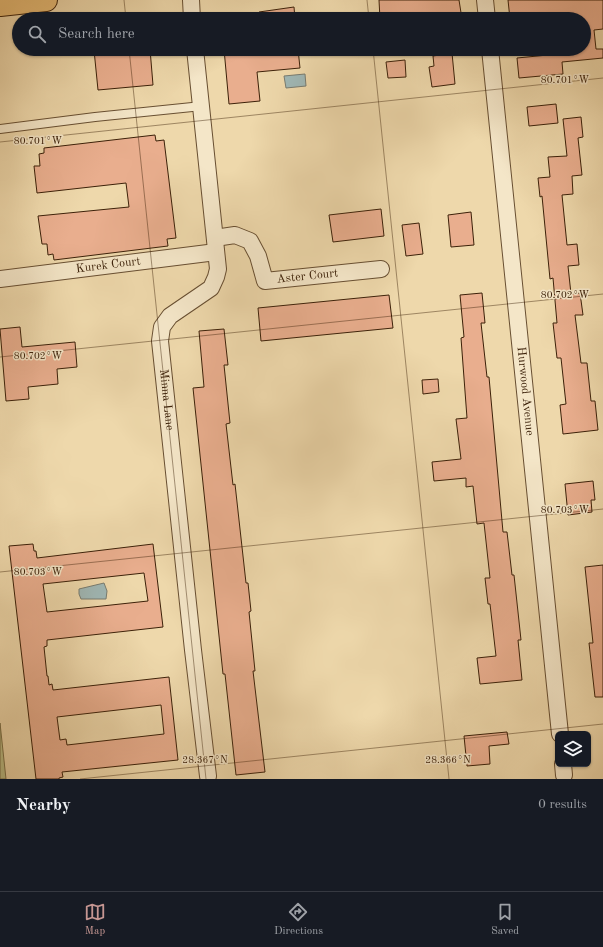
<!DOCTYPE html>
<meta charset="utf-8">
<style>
:root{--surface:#171b24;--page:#20242c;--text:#f1f3f6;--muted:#9ea1a6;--line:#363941;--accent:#c59692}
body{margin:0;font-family:"Old Standard TT",serif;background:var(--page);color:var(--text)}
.controls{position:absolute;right:12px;bottom:12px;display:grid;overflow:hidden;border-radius:6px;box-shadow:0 1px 3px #0004}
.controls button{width:36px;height:36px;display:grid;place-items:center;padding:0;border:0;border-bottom:1px solid var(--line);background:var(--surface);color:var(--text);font:20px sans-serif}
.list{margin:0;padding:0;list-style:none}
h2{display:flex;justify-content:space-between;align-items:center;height:52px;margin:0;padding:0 16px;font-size:17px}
h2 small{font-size:13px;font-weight:400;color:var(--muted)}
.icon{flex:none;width:22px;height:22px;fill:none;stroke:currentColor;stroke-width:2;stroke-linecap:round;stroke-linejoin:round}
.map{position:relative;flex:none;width:603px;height:779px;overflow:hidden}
.search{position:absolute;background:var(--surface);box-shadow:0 1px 3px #0004;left:12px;right:12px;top:12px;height:44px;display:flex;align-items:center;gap:10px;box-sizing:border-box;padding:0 14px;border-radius:22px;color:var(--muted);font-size:15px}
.sheet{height:112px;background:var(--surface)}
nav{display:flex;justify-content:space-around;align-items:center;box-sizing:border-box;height:56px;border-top:1px solid var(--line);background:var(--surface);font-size:11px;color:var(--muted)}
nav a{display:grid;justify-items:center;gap:2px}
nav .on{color:var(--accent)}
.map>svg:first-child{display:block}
.green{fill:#bbbe87;stroke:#7c7048}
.water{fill:#9fb7b5;stroke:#777b70}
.building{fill:#e9ae8e;stroke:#3c2109;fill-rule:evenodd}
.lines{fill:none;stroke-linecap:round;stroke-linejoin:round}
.lane-casing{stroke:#684f32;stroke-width:10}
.street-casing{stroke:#684f32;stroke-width:18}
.primary-casing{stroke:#3c2109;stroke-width:24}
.lane{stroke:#f4e6c8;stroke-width:8}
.street{stroke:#f4e6c8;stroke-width:16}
.primary{stroke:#e7bc76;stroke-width:22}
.ticks{fill:none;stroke:#3c2109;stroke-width:1;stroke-opacity:0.45}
.labels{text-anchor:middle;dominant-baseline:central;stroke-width:3;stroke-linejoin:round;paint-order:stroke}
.street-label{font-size:12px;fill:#3c2109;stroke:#f4e6c8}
.ticks-label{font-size:10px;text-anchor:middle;fill:#3c2109;stroke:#f4e6c8;stroke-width:3;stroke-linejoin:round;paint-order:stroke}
</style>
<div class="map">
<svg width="603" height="779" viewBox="0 0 603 779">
<rect width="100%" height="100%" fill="#eed8ab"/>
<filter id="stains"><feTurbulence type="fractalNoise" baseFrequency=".005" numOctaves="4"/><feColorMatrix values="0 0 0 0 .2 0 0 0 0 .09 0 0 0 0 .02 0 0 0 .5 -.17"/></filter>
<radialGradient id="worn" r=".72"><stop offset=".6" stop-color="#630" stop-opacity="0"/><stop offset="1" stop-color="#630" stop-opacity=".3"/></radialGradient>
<!-- green -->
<path class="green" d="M 0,723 L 6,779 L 0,779 Z"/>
<!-- water -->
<path class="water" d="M 305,74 L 306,86 L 286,88 L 284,76 Z
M 104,583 L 107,591 L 106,599 L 81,599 L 79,594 L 79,589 Z"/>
<!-- building -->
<path class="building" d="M 379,0 L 459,0 L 462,19 L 380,19 Z
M 508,0 L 603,0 L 603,29 L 594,30 L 596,49 L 603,49 L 603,58 L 562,62 L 563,74 L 519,78 L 517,58 L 558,54 L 558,49 L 584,49 L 584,19 L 510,19 Z
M 294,7 L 295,19 L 259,19 L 259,12 Z
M 105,49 L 150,49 L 153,85 L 98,90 L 94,50 Z
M 224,49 L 298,49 L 300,68 L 257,72 L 260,101 L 229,104 Z
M 452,53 L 455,84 L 432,87 L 429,67 L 434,66 L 433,56 Z
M 405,60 L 406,77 L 388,78 L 386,62 Z
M 556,104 L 558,123 L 529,126 L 527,107 Z
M 581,117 L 583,137 L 578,138 L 582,175 L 572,176 L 573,194 L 562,195 L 567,245 L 577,244 L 579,265 L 568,266 L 571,294 L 580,293 L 583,315 L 575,315 L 581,363 L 587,363 L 591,401 L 595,401 L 598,430 L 563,434 L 560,405 L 566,404 L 561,358 L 557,358 L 553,323 L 557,323 L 553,278 L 550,279 L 542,196 L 540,197 L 538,178 L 550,177 L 548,157 L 567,156 L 563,119 Z
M 155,135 L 156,141 L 164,140 L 176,238 L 167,239 L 168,246 L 54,260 L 53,254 L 48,255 L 47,244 L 42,244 L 38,216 L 129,207 L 126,183 L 37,193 L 34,166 L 40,166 L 39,154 L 44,153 L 44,148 Z
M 381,209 L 384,236 L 333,242 L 329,215 Z
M 471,212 L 474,245 L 451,247 L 448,215 Z
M 419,223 L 423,254 L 406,256 L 402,225 Z
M 482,293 L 485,323 L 481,323 L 487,377 L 489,377 L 503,532 L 507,532 L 512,575 L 514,575 L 518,612 L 521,640 L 518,640 L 522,680 L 480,684 L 477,658 L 496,656 L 490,604 L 488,604 L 485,578 L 490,578 L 484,523 L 477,524 L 473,486 L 466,487 L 466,478 L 434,481 L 432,462 L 461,459 L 456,419 L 467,418 L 461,338 L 464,337 L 460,295 Z
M 389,295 L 393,328 L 261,341 L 258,308 Z
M 20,327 L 22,347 L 75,342 L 77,367 L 57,369 L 58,384 L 28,387 L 29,399 L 6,401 L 0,329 Z
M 224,329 L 228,365 L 224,365 L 230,423 L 226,424 L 233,485 L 235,484 L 246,583 L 248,583 L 251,611 L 249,612 L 255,671 L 253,671 L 265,772 L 236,775 L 225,674 L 223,674 L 193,388 L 204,387 L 199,331 Z
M 438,379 L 439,392 L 423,394 L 422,380 Z
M 593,481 L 595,500 L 591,500 L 592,512 L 568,515 L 565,484 Z
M 33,544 L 34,551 L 36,551 L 37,558 L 153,544 L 163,627 L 47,640 L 47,646 L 44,647 L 47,676 L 48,676 L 49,685 L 52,684 L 53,690 L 169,677 L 178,760 L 62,772 L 63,777 L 59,778 L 59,779 L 36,779 L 9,546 ZM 144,573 L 148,601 L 47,612 L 43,584 ZM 161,705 L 164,734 L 67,745 L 66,739 L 60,740 L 57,717 Z
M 603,565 L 603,697 L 595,697 L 589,643 L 593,643 L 585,567 Z
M 507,732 L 509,744 L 489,746 L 490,764 L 467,766 L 464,736 Z"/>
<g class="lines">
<!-- lane casing -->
<g class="lane-casing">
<path id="lane" d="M 0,129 L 95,117 L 202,106"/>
</g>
<!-- street casing -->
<g class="street-casing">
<g id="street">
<path d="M 191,0 L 192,19"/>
<path d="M 485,0 L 487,19"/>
<path id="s1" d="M 195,49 L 218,269 L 216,277 L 211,288 L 170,316 L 162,327 L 160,341 L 193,650 L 208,776"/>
<path id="s2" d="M 490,49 L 560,734"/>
<path id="s3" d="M 215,238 L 235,235 L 250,241 L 258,256 L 265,281 L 381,269"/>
<path id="s4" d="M 0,279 L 216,252"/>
<path d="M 563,764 L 564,775"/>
</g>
</g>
<!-- primary casing -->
<g class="primary-casing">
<path id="primary" d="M 0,5 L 46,0"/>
</g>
<!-- lane -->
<use href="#lane" class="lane"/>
<!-- street -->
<use href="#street" class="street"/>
<!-- primary -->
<use href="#primary" class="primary"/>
</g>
<!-- ticks -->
<path class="ticks" d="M 124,0 L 126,19M 367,0 L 369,19M 129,49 L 206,779M 373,49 L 449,779M 0,142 L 603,78M 0,357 L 603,294M 0,572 L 603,509M 80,779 L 603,724"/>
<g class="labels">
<!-- street labels -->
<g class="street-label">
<text stroke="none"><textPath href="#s4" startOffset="109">Kurek Court</textPath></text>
<text stroke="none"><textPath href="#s3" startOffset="122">Aster Court</textPath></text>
<text stroke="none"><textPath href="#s2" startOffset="344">Hurwood Avenue</textPath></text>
<text stroke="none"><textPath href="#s1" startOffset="378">Minna Lane</textPath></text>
</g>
</g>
<g class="ticks-label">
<text x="565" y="83">80.701°W</text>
<text x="38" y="144">80.701°W</text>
<text x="565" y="298">80.702°W</text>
<text x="38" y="359">80.702°W</text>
<text x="565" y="513">80.703°W</text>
<text x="38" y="575">80.703°W</text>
<text x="205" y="763">28.367°N</text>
<text x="448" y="763">28.366°N</text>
</g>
<rect width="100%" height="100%" filter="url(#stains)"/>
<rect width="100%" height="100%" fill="url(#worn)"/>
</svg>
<div class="controls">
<button><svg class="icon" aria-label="layers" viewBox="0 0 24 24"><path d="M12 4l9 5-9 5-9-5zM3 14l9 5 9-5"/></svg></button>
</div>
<div class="search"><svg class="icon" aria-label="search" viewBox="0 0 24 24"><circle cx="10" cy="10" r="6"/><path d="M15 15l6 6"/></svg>Search here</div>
</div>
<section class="sheet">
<h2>Nearby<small>0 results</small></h2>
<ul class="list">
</ul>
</section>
<nav>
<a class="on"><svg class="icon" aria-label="map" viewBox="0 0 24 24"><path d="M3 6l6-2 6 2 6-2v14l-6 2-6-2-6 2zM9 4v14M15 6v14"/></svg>Map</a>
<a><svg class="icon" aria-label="directions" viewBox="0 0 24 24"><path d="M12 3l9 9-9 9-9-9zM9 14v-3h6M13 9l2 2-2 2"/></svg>Directions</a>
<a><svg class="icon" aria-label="saved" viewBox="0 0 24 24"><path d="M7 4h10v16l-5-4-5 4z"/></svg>Saved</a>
</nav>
